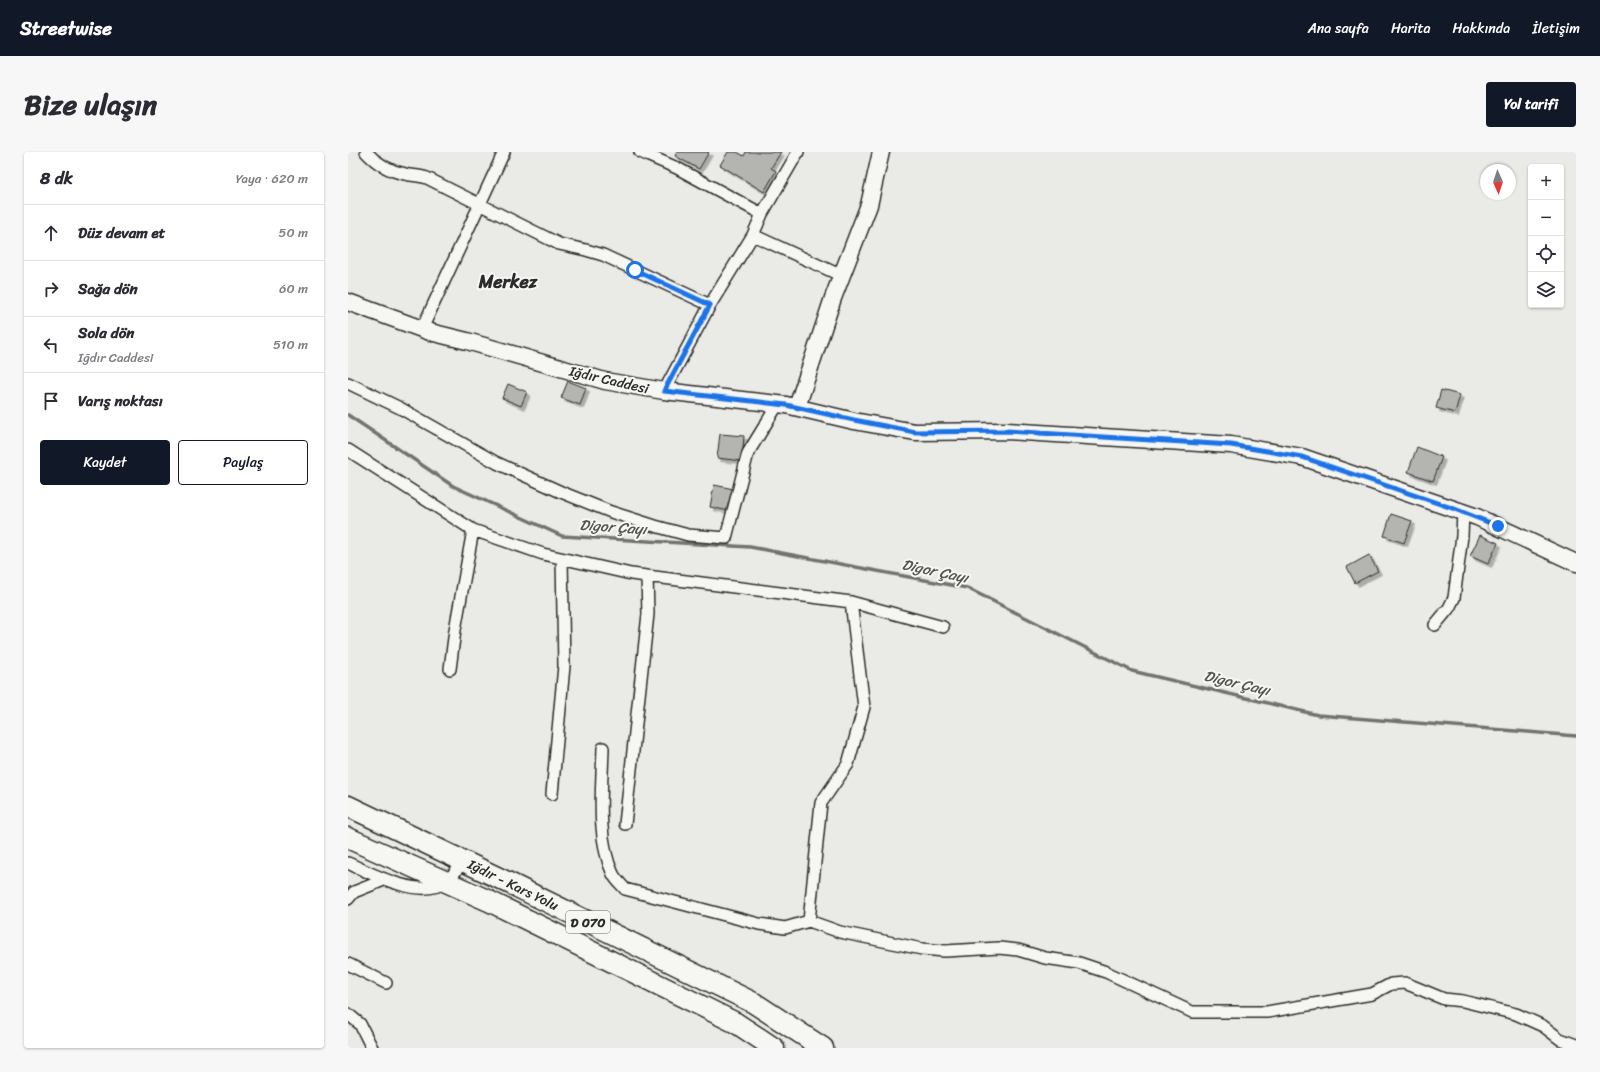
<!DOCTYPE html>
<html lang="tr">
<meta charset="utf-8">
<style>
:root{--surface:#fff;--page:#f7f7f7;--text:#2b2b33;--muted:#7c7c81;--line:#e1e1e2;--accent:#111827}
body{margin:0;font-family:Sriracha,sans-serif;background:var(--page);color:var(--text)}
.controls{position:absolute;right:12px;top:12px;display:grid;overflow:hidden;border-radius:4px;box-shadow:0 1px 3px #0004}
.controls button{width:36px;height:36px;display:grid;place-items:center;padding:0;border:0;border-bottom:1px solid var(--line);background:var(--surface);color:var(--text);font:20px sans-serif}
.compass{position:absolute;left:1132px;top:12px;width:36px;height:36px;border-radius:50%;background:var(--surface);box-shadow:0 1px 3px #0004;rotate:177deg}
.stop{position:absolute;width:12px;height:12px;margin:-9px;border:3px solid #1a73e8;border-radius:50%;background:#fff}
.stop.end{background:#1a73e8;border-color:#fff;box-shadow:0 1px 4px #0008}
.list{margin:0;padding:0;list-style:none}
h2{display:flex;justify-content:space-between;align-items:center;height:52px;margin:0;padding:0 16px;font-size:17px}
h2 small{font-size:13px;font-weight:400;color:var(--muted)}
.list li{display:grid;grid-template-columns:26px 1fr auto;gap:12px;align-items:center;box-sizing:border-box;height:56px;padding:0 16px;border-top:1px solid var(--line)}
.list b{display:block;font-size:15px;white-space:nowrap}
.list p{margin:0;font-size:13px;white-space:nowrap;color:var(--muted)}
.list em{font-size:13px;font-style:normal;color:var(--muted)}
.actions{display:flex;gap:8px;padding:12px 16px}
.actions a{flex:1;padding:9px 0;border:1px solid var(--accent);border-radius:4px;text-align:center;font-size:14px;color:var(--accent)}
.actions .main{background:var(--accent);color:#fff}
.icon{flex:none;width:22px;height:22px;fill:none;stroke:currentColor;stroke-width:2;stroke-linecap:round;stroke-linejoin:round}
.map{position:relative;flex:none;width:1228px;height:896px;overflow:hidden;border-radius:4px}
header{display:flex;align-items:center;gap:24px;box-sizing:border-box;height:56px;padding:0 20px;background:var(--accent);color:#fff}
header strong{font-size:19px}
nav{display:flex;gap:22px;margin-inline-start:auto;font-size:14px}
.intro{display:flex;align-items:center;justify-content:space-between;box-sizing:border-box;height:96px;padding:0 24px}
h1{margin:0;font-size:28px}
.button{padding:10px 18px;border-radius:4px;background:var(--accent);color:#fff;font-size:14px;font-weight:700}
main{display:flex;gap:24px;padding:0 24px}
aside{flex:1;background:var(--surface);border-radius:4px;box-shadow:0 1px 3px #0004}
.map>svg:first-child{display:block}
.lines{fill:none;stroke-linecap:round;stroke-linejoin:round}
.stream{stroke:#727270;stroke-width:3.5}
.building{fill:#b4b4b1;stroke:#2b2b2b;filter:url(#shadow)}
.street-casing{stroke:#2b2b2b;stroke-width:14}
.secondary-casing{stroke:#2b2b2b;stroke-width:19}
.highway-casing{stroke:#2b2b2b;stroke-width:23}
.street{stroke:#f6f6f2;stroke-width:11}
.secondary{stroke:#f6f6f2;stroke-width:16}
.highway{stroke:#f6f6f2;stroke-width:20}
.route{stroke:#1a73e8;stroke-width:5}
.labels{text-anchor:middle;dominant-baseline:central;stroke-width:4;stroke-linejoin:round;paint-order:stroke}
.shield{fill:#f6f6f2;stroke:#686867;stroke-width:1}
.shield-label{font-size:13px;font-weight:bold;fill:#2b2b2b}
.street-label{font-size:14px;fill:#2b2b2b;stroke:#f6f6f2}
.water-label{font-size:15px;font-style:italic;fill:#545453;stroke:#f6f6f2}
.district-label{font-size:18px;font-weight:bold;fill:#2b2b2b;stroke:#f6f6f2}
</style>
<header>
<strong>Streetwise</strong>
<nav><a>Ana sayfa</a><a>Harita</a><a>Hakkında</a><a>İletişim</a></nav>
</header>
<div class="intro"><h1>Bize ulaşın</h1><a class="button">Yol tarifi</a></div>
<main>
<aside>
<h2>8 dk<small>Yaya · 620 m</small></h2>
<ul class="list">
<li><svg class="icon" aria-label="ahead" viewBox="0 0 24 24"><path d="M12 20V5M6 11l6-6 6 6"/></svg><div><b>Düz devam et</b></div><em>50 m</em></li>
<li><svg class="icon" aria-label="right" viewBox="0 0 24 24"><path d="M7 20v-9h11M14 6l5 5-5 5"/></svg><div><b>Sağa dön</b></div><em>60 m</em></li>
<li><svg class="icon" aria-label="left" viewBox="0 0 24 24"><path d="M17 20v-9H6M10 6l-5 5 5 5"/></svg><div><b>Sola dön</b><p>Iğdır Caddesi</p></div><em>510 m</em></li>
<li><svg class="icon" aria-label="arrive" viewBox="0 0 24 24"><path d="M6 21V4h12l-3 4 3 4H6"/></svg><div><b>Varış noktası</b></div></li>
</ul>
<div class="actions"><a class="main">Kaydet</a><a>Paylaş</a></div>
</aside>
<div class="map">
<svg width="1228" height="896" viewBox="0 0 1228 896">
<defs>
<filter id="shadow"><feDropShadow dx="3.5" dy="3.5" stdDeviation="0" flood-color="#0004"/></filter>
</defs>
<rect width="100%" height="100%" fill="#eaeae6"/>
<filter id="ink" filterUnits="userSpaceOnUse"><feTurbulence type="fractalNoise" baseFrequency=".025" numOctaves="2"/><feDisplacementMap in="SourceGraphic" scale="8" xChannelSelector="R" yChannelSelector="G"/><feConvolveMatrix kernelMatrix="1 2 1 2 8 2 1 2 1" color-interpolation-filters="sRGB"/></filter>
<g filter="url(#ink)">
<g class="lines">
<!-- stream -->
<path class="stream" d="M 0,263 L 105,334 L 214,384 L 402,395 L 619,436 L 784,519 L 970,563 L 1228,584"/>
</g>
<!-- building -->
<path class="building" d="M 329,0 L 361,0 L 351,17 L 327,4 Z
M 380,0 L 389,0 L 396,4 L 398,0 L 433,0 L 423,16 L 428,19 L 416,40 L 372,13 Z
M 220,229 L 238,236 L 232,253 L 213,246 Z
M 160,232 L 179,240 L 173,254 L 154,246 Z
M 1093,238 L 1112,243 L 1107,261 L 1088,256 Z
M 372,282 L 396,284 L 394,309 L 369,306 Z
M 1069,295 L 1094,305 L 1085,329 L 1060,320 Z
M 366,333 L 386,337 L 381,359 L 362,355 Z
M 1043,362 L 1064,369 L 1056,391 L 1036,384 Z
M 1132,383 L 1150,391 L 1140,412 L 1122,404 Z
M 1021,403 L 1030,419 L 1007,431 L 999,415 Z"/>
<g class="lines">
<!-- street casing -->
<g class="street-casing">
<path id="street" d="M 18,0 C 28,11 41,19 57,22 C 64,24 71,23 79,26 L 211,92 L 238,98 L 255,103 L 362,153
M 292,0 L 329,16 L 414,62
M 405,83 L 494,124
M 74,177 L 156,0
M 0,231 L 52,256 L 149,311 L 213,340 L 263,360 L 307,374 L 340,383 L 378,386 L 400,301 L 430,252
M 316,239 L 362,153 L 405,83 L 414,62 L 450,0
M 0,298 L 125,378 L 195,402 L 283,422 L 503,450 L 595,475
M 503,450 L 516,555 L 500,612 L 473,651 L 461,769 L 492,780 L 574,797 L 597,799 L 651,796 L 670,798 L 697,806 L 731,811 L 758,820 L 844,860 L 919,860 L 1024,842 L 1043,832 L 1057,831 L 1096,847 L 1115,849 L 1168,862 L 1195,874 L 1212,887 L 1228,893
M 1087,473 L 1101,456 L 1106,446 L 1114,384 L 1115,360
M 102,517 L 107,478 L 125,378
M 255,596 C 254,636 248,686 265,722 C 268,728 273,732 277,737 L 411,772 L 437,776 L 461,769
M 204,642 L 216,514 L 214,407
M 277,672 L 300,462 L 299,424
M 0,711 C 24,722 73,748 97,730 C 104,725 110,716 116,709
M 0,747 L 6,740 L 36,728
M 0,812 L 38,831
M 0,862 L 12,872 L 24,896"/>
</g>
<!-- secondary casing -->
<g class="secondary-casing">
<path id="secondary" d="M 0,150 L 82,180 L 119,189 L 257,229 L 316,239 L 438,253 L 506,269 L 567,280 L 659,279 L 883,293 L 954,305 L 1129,365 L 1228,411
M 449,255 L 485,146 L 521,53 L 533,0"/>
</g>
<!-- highway casing -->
<g class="highway-casing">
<path id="highway" d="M 0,654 L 157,729 L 406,851 L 475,896
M 0,686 L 141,749 L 388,871 L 426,896"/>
</g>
<!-- street -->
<use href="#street" class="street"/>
<!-- secondary -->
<use href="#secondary" class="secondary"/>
<!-- highway -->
<use href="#highway" class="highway"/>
</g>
</g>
<g class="lines" filter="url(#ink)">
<!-- route -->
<path class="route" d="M 287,118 L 362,153 L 316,239 L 438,253 L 506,268 L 567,280 L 659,279 L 883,293 L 954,305 L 1104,356 L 1150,374"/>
</g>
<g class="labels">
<!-- shield labels -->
<rect class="shield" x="218" y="759" width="44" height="22" rx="3"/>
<g class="shield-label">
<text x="240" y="770">D 070</text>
</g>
<!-- street labels -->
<g class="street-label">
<text transform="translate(261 228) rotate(13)">Iğdır Caddesi</text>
<text transform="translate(165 733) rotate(26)">Iğdır - Kars Yolu</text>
</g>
<!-- water labels -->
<g class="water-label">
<text transform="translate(265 375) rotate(4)">Digor Çayı</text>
<text transform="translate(587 419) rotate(12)">Digor Çayı</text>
<text transform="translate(889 531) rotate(13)">Digor Çayı</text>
</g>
<!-- district labels -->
<g class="district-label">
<text x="160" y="130">Merkez</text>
</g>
</g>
</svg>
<div class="controls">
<button>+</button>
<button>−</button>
<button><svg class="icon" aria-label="locate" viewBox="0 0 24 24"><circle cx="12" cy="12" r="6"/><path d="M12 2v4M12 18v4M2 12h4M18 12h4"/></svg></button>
<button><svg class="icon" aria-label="layers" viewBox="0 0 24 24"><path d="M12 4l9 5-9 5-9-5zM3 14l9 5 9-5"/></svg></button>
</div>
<svg class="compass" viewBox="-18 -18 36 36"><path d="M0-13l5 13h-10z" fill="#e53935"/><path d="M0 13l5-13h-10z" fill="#7c7c81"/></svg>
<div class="stop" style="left:287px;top:118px"></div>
<div class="stop end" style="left:1150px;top:374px"></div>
</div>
</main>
